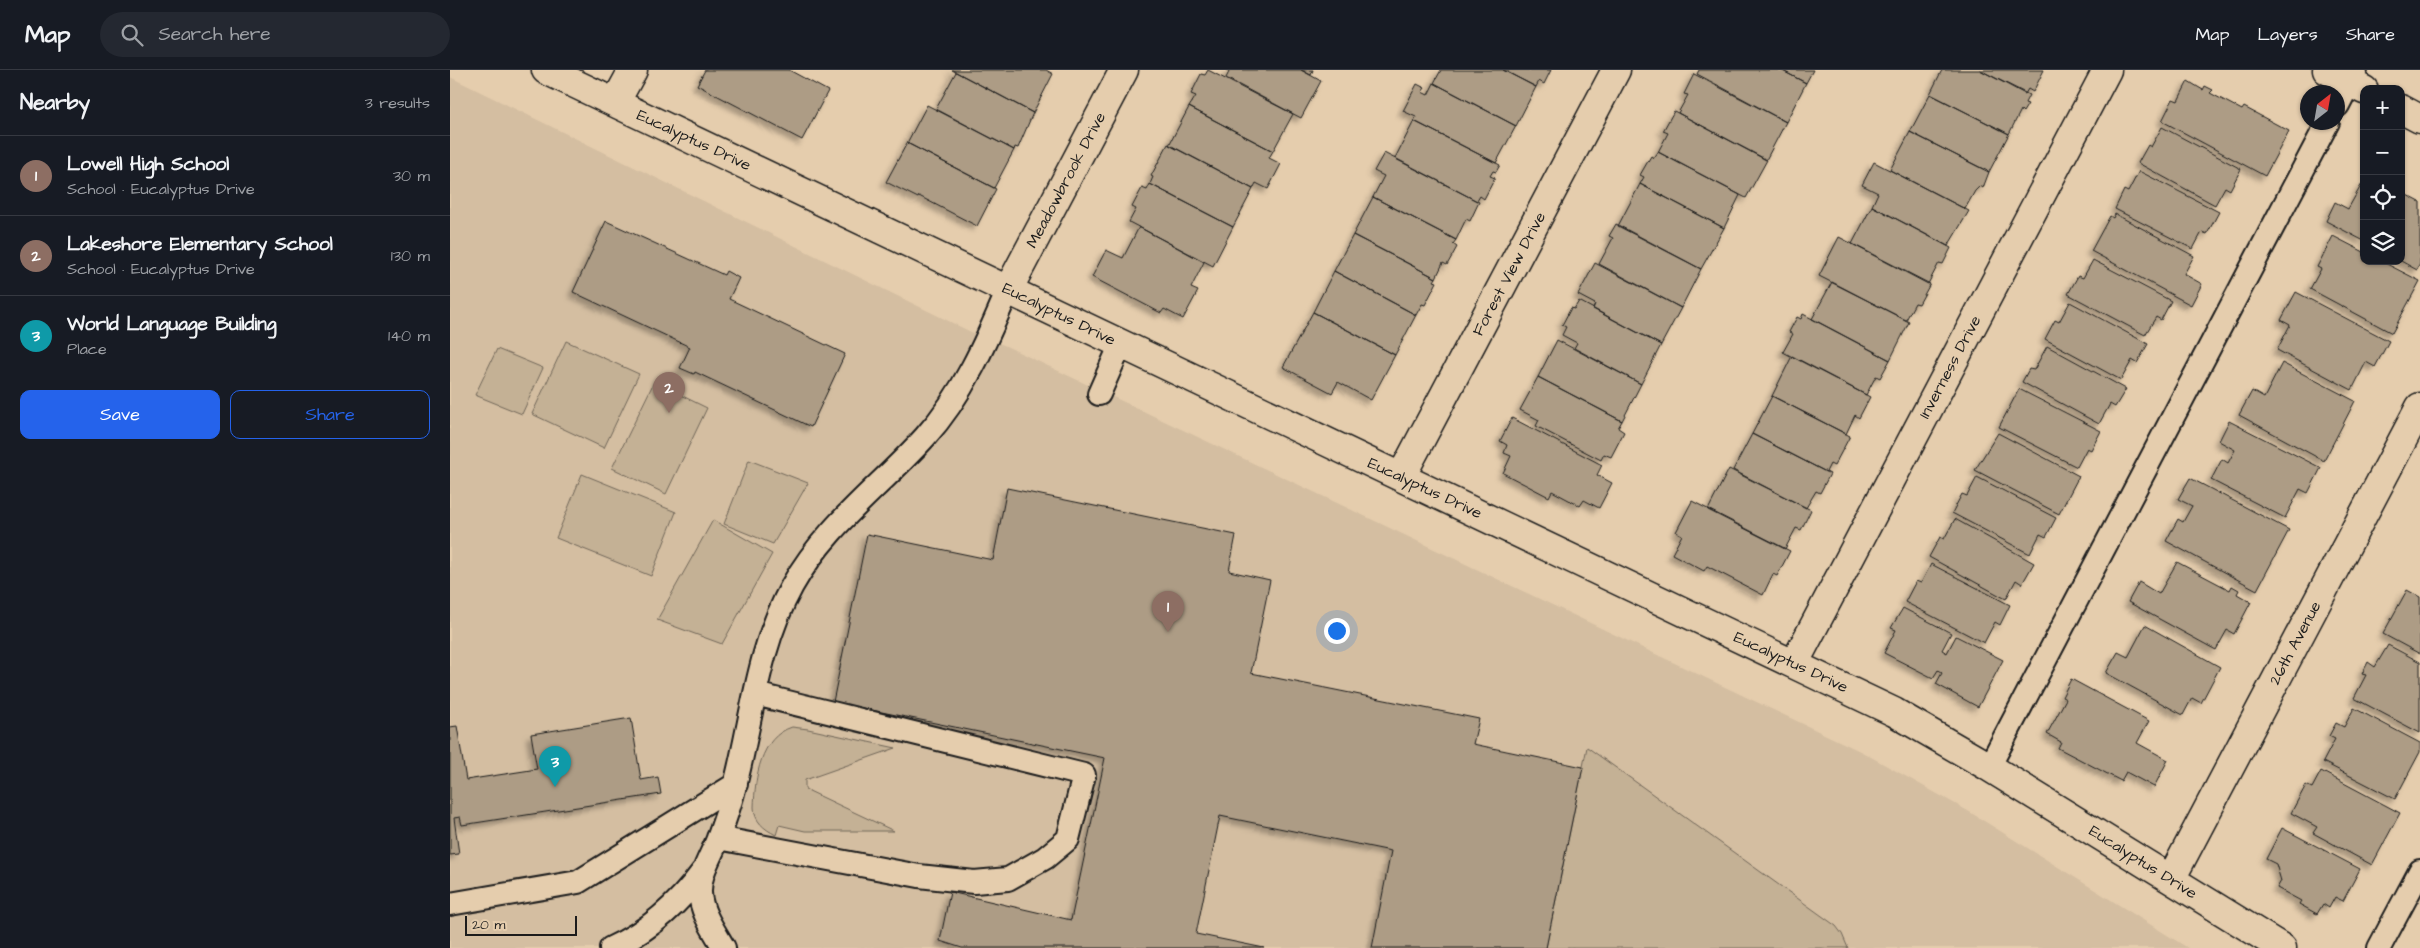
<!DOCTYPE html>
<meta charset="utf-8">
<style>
:root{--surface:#171b24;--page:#242831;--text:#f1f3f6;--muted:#9ea1a6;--line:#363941;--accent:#2563eb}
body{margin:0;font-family:"Architects Daughter",sans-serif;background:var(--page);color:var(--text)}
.controls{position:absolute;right:15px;top:15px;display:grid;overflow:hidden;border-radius:10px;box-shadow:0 1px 4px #0004}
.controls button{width:45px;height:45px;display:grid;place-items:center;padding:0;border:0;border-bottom:1px solid var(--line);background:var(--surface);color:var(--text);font:25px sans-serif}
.compass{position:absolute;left:1850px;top:15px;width:45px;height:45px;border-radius:50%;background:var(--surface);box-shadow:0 1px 4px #0004;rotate:31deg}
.scale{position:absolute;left:15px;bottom:12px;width:112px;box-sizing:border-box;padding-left:5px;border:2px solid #1c1c1c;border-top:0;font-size:14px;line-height:18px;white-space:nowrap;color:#1c1c1c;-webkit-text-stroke:4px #e5cdad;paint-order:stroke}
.you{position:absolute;left:886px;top:560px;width:18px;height:18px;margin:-12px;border:4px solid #fff;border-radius:50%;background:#1a73e8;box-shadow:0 0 0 8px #1a73e833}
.badge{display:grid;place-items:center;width:32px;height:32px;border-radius:50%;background:var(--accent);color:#fff;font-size:16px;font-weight:700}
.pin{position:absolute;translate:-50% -41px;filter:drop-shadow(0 1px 2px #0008)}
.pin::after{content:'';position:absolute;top:26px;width:18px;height:15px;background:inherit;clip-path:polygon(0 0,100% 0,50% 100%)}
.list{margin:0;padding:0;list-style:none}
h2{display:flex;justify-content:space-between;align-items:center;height:65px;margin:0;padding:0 20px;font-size:21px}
h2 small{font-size:16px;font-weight:400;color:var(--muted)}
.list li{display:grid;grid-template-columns:32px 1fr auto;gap:15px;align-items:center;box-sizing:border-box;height:80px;padding:0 20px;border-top:1px solid var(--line)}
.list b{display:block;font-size:19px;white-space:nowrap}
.list p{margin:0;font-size:16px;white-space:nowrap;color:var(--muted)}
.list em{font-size:16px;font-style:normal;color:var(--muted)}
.actions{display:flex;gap:10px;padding:15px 20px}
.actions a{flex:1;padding:11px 0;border:1px solid var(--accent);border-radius:10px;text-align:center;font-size:18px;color:var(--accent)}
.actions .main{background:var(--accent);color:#fff}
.icon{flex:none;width:28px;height:28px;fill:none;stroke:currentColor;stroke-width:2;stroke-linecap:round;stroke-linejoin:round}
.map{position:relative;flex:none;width:1970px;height:878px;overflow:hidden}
header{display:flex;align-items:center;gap:30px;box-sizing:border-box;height:70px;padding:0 25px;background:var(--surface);border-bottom:1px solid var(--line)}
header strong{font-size:24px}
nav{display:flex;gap:28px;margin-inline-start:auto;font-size:18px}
.search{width:350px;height:45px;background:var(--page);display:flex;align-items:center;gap:12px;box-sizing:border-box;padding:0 18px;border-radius:28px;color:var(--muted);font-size:19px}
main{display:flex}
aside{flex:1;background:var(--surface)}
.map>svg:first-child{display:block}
.built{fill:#d4bea1}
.green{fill:#c4b195;stroke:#706658}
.building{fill:#ad9c85;stroke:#1c1c1c;filter:url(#shadow)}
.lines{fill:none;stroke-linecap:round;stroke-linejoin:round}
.lane-casing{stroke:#1c1c1c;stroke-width:26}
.street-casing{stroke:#1c1c1c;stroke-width:31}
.secondary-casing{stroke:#1c1c1c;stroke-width:31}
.lane{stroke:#e5cdad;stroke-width:22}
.street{stroke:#e5cdad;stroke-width:28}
.secondary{stroke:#e5cdad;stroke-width:28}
.labels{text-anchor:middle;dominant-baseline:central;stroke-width:4;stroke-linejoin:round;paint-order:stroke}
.street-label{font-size:16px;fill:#1c1c1c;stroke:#e5cdad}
</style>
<header>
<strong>Map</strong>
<div class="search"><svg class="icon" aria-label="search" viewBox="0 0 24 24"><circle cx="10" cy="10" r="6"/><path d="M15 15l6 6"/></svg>Search here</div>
<nav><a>Map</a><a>Layers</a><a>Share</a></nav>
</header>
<main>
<aside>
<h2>Nearby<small>3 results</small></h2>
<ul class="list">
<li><span class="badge" style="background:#8d6e63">1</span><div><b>Lowell High School</b><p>School · Eucalyptus Drive</p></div><em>30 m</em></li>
<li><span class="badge" style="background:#8d6e63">2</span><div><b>Lakeshore Elementary School</b><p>School · Eucalyptus Drive</p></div><em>130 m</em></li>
<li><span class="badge" style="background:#0f9aa8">3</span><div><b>World Language Building</b><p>Place</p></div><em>140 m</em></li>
</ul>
<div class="actions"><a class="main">Save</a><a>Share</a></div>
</aside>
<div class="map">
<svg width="1970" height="878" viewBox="0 0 1970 878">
<defs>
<filter id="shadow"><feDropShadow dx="-4.5" dy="4.5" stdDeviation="2.5" flood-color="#0004"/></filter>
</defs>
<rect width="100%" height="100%" fill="#e5cdad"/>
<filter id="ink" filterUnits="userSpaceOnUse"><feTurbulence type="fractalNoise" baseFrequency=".02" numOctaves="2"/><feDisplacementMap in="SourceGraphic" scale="10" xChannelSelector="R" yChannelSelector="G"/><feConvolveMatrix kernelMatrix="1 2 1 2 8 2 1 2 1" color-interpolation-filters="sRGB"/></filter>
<g filter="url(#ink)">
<!-- built -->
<path class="built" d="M 0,7 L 521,262 L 556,276 L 1412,682 L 1518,741 L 1738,878 L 0,878 Z"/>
<!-- green -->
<path class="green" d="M 116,271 L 189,304 L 154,378 L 82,344 Z
M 47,279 L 93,298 L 72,344 L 25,325 Z
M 204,312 L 257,338 L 216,424 L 162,398 Z
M 299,390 L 358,413 L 323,474 L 274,454 Z
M 132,404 L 226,442 L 201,506 L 106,468 Z
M 263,450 L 322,484 L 272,574 L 207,550 Z
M 342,657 L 358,659 L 446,678 L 355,710 L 355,719 L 444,761 L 355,761 L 329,755 L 326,765 C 314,759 304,751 304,737 C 305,708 310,667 342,657 Z
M 1137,677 L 1386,856 L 1392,864 L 1398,878 L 1096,878 Z"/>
<!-- building -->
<path class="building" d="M 255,0 L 339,0 L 378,21 L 352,70 L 247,15 Z
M 502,0 L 596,0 L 603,4 L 583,43 Z
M 758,0 L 843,44 L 823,81 L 739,37 L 746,26 L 741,24 L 751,4 L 755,5 Z
M 776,0 L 851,0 L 871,11 L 851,48 L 776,8 L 779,2 Z
M 851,0 L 863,0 L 861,5 Z
M 991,0 L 1053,0 L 1086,17 L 1066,56 L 984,13 Z
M 1053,0 L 1101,0 L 1094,14 L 1089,11 L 1086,17 Z
M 1249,0 L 1331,0 L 1356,13 L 1336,52 L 1247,4 Z
M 1331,0 L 1363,0 L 1356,13 Z
M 1492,0 L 1530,0 L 1579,25 L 1575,33 L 1578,34 L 1573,42 L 1571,40 L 1559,64 L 1480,24 Z
M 1530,0 L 1594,0 L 1583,22 L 1578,19 L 1575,24 Z
M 506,2 L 583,43 L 568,78 L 565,77 L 564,80 L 486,39 Z
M 1244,4 L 1336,52 L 1316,90 L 1228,43 L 1238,25 L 1234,24 Z
M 1738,11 L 1753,20 L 1755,16 L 1763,20 L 1760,23 L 1792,40 L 1794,37 L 1839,61 L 1815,106 L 1712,51 L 1723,29 L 1728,31 Z
M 984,13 L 1066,56 L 1046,93 L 964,51 L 966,47 L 953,41 L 967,14 L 975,18 L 972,22 L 978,25 Z
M 1480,24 L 1559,64 L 1539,102 L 1460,62 Z
M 477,35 L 564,80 L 544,118 L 457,73 Z
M 739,37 L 823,81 L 819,88 L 831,94 L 818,119 L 806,113 L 803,119 L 719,75 Z
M 1224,41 L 1317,90 L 1296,128 L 1208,82 L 1218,63 L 1213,61 Z
M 964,51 L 1050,95 L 1046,102 L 1043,101 L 1040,106 L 1045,108 L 1034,129 L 1030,126 L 1027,131 L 945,88 Z
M 1712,57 L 1791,99 L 1780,120 L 1775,117 L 1765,135 L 1688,93 L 1698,75 L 1701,77 Z
M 1460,62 L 1539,102 L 1533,118 L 1530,116 L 1525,121 L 1515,139 L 1440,100 Z
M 457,73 L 546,119 L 527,156 L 469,126 L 468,128 L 436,112 Z
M 718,74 L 803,119 L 783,157 L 700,114 L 703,107 L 701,106 Z
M 1208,82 L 1290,125 L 1274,158 L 1190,114 L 1194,107 L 1190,105 L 1201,86 L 1204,88 Z
M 934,83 L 1029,132 L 1020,151 L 1016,149 L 1006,170 L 923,127 L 934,106 L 924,101 Z
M 1424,92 L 1519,141 L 1498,176 L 1422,136 L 1428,123 L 1412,115 Z
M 1689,101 L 1769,142 L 1757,164 L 1752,162 L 1743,179 L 1665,139 L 1674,120 L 1678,122 Z
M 1913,112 L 1914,113 L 1914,171 L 1876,151 L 1885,132 L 1898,139 Z
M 700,114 L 783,157 L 763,196 L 679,152 L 686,139 L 682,137 L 692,118 L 697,120 Z
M 1190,114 L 1274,158 L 1251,199 L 1168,156 Z
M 1951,122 L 1970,132 L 1970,194 L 1967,200 L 1951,191 Z
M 923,127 L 1006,170 L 1003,174 L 1007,177 L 997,195 L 993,193 L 986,208 L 903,165 Z
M 1422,136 L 1501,178 L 1493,194 L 1489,193 L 1478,214 L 1402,174 Z
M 1665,144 L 1744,186 L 1734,204 L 1752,214 L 1741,235 L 1641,181 L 1660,146 L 1663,148 Z
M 156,151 L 274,205 L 276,201 L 289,208 L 279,229 L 395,284 L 361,357 L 245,302 L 244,304 L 230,298 L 240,277 L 123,222 Z
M 1166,154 L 1251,199 L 1231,238 L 1149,194 L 1163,168 L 1159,166 Z
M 689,157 L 754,192 L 741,218 L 748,221 L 733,249 L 714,239 L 711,243 L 642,207 L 656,180 L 673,188 Z
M 903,165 L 986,208 L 984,211 L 987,212 L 975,235 L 972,234 L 966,245 L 884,201 Z
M 1883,166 L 1914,182 L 1914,191 L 1931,191 L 1970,211 L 1942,263 L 1860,219 L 1871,199 L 1867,197 Z
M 1389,167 L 1480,214 L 1469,234 L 1465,233 L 1456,250 L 1369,206 Z
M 1643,190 L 1721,231 L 1711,250 L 1706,247 L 1695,265 L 1618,224 L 1628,206 L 1633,208 Z
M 1145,193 L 1231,238 L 1211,275 L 1143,239 L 1145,234 L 1128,225 Z
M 884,201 L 966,245 L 945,285 L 863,242 Z
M 1382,212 L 1459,252 L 1440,290 L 1362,249 Z
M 1846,222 L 1939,271 L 1925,297 L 1916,292 L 1902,320 L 1827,280 L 1840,255 L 1831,250 Z
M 1129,231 L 1211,275 L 1191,314 L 1124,278 L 1127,273 L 1112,265 L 1116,257 L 1112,255 L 1121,238 L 1124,239 Z
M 1620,232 L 1698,274 L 1687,293 L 1682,290 L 1671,310 L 1595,269 L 1605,250 L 1609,252 Z
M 863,242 L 945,285 L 921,330 L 888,312 L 882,323 L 833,297 Z
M 1353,244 L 1440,290 L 1430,308 L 1426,306 L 1416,325 L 1333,282 L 1343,264 L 1339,262 L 1347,247 L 1351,249 Z
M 1107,270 L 1191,314 L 1172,351 L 1088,307 Z
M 1597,276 L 1676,319 L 1665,337 L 1660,334 L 1649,354 L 1572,312 L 1579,299 L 1584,300 Z
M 1342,286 L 1420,327 L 1409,348 L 1405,345 L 1396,364 L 1322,326 Z
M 1832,293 L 1905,331 L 1874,391 L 1789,345 L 1802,321 L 1814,328 Z
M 1088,307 L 1172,351 L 1168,358 L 1174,362 L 1161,387 L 1154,384 L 1151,390 L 1086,356 L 1089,350 L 1070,340 Z
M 1569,319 L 1651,361 L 1641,380 L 1637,378 L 1627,397 L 1549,357 Z
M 1322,326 L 1400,366 L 1384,396 L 1380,394 L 1376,402 L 1302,364 Z
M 1062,348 L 1152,395 L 1147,405 L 1162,413 L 1149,438 L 1134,430 L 1130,436 L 1102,421 L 1099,427 L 1053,403 L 1061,386 L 1054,383 L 1057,375 L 1050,371 Z
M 1779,351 L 1871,398 L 1858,423 L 1850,419 L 1835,448 L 1761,410 L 1772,389 L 1778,393 L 1785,380 L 1769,371 Z
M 1548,363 L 1629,406 L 1609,444 L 1525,400 Z
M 1302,364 L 1380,404 L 1370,423 L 1366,421 L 1356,438 L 1283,400 Z
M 1279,399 L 1361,440 L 1351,460 L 1346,458 L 1335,479 L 1258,440 Z
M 1527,407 L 1606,448 L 1596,467 L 1590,464 L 1580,484 L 1502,443 L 1512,424 L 1517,426 Z
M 1740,408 L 1839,460 L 1807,520 L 1716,471 L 1728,449 L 1733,452 L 1742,436 L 1728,429 Z
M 557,418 L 786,465 L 779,501 L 820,510 L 801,603 L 1029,649 L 1023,674 L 1133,697 L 1096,878 L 922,878 L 941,781 L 770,746 L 746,864 L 814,878 L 512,878 L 490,871 L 500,822 L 621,850 L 655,688 L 383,632 L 417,464 L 543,490 Z
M 1242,431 L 1340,481 L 1327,506 L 1323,504 L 1313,525 L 1257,496 L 1254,501 L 1222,484 L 1232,465 L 1226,462 Z
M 1505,449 L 1584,493 L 1572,514 L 1566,510 L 1556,529 L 1479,487 L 1490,467 L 1494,469 Z
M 1727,492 L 1780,520 L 1782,516 L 1789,520 L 1787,524 L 1801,532 L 1784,564 L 1777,560 L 1766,580 L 1678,532 L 1689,512 L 1709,524 Z
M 1481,494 L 1560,535 L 1550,555 L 1545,552 L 1534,573 L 1455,532 L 1466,511 L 1471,513 Z
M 1957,520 L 1970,527 L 1970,584 L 1933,564 Z
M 1453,538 L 1501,563 L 1492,580 L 1497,583 L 1506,566 L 1553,590 L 1528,637 L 1486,614 L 1492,603 L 1488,600 L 1483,608 L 1434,583 L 1446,560 L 1441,558 Z
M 1695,555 L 1770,597 L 1751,633 L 1742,628 L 1733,645 L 1656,603 L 1668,582 L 1678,587 Z
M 1938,575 L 1970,592 L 1970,663 L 1904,628 L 1916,605 L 1912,604 L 1918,592 L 1925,597 Z
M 1621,609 L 1699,651 L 1687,673 L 1718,690 L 1704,717 L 1676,702 L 1671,711 L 1608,678 L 1611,672 L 1597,664 L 1616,629 L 1612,627 Z
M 1904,638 L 1970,673 L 1970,682 L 1945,729 L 1873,692 L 1885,669 L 1879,666 L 1886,653 L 1894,657 Z
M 181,648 L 191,710 L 208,707 L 211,724 L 12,755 L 10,747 L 4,748 L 9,784 L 0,785 L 0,657 L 7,656 L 16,710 L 87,699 L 81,664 Z
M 1871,701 L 1950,743 L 1922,795 L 1863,763 L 1867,757 L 1841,743 L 1856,715 L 1862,718 Z
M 1832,758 L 1910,799 L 1893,831 L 1885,827 L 1879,838 L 1873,834 L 1867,844 L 1849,834 L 1851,831 L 1827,818 L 1831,811 L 1826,794 L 1816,789 Z"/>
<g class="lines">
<!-- lane casing -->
<g class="lane-casing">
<path id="lane" d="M 1888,35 L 1906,0
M 649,324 L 671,274
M 1539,697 L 1878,52
M 268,768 L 469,806 L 524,812 L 558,809 L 595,788 L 618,769 L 634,705 L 305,624
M 0,834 L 128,812 L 286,714
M 161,878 C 199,861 228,835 253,801
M 274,878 C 265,862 251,843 250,823 C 249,803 262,785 269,766 C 274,752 279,738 283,723 C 302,654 306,581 342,516 C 376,455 429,418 475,367 C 513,325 536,272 558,220
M 1929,878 L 1970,801"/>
</g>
<!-- street casing -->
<g class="street-casing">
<path id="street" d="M 96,0 L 1444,642 L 1539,697 L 1832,878
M 165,33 L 183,0
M 558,220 L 674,0
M 951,407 L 1166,0
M 1344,594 L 1657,0
M 1721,809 L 1970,337"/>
</g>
<!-- secondary casing -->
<g class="secondary-casing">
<path id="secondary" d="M 1877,0 L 1914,20
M 1951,39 L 1970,49"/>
</g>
<!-- lane -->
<use href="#lane" class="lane"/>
<!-- street -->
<use href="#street" class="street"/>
<!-- secondary -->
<use href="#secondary" class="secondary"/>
</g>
</g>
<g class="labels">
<!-- street labels -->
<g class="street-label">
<text transform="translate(244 70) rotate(25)">Eucalyptus Drive</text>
<text transform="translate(616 110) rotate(-62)">Meadowbrook Drive</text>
<text transform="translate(1059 204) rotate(-62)">Forest View Drive</text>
<text transform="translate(609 244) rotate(26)">Eucalyptus Drive</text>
<text transform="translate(1500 297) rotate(-62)">Inverness Drive</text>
<text transform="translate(975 418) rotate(25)">Eucalyptus Drive</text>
<text transform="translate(1845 573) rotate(-62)">26th Avenue</text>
<text transform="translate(1341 592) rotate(25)">Eucalyptus Drive</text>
<text transform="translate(1693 792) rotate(32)">Eucalyptus Drive</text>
</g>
</g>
</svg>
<div class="controls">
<button>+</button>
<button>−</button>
<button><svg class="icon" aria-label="locate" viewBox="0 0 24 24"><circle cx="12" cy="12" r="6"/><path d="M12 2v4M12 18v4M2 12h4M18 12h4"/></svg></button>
<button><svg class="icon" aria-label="layers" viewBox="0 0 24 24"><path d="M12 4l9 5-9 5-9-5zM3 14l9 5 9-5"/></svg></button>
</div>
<svg class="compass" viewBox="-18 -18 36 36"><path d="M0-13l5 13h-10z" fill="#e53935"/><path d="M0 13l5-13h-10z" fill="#9ea1a6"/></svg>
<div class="scale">20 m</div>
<div class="you"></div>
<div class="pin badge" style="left:718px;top:562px;background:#8d6e63">1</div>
<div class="pin badge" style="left:219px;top:343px;background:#8d6e63">2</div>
<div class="pin badge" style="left:105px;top:717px;background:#0f9aa8">3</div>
</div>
</main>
